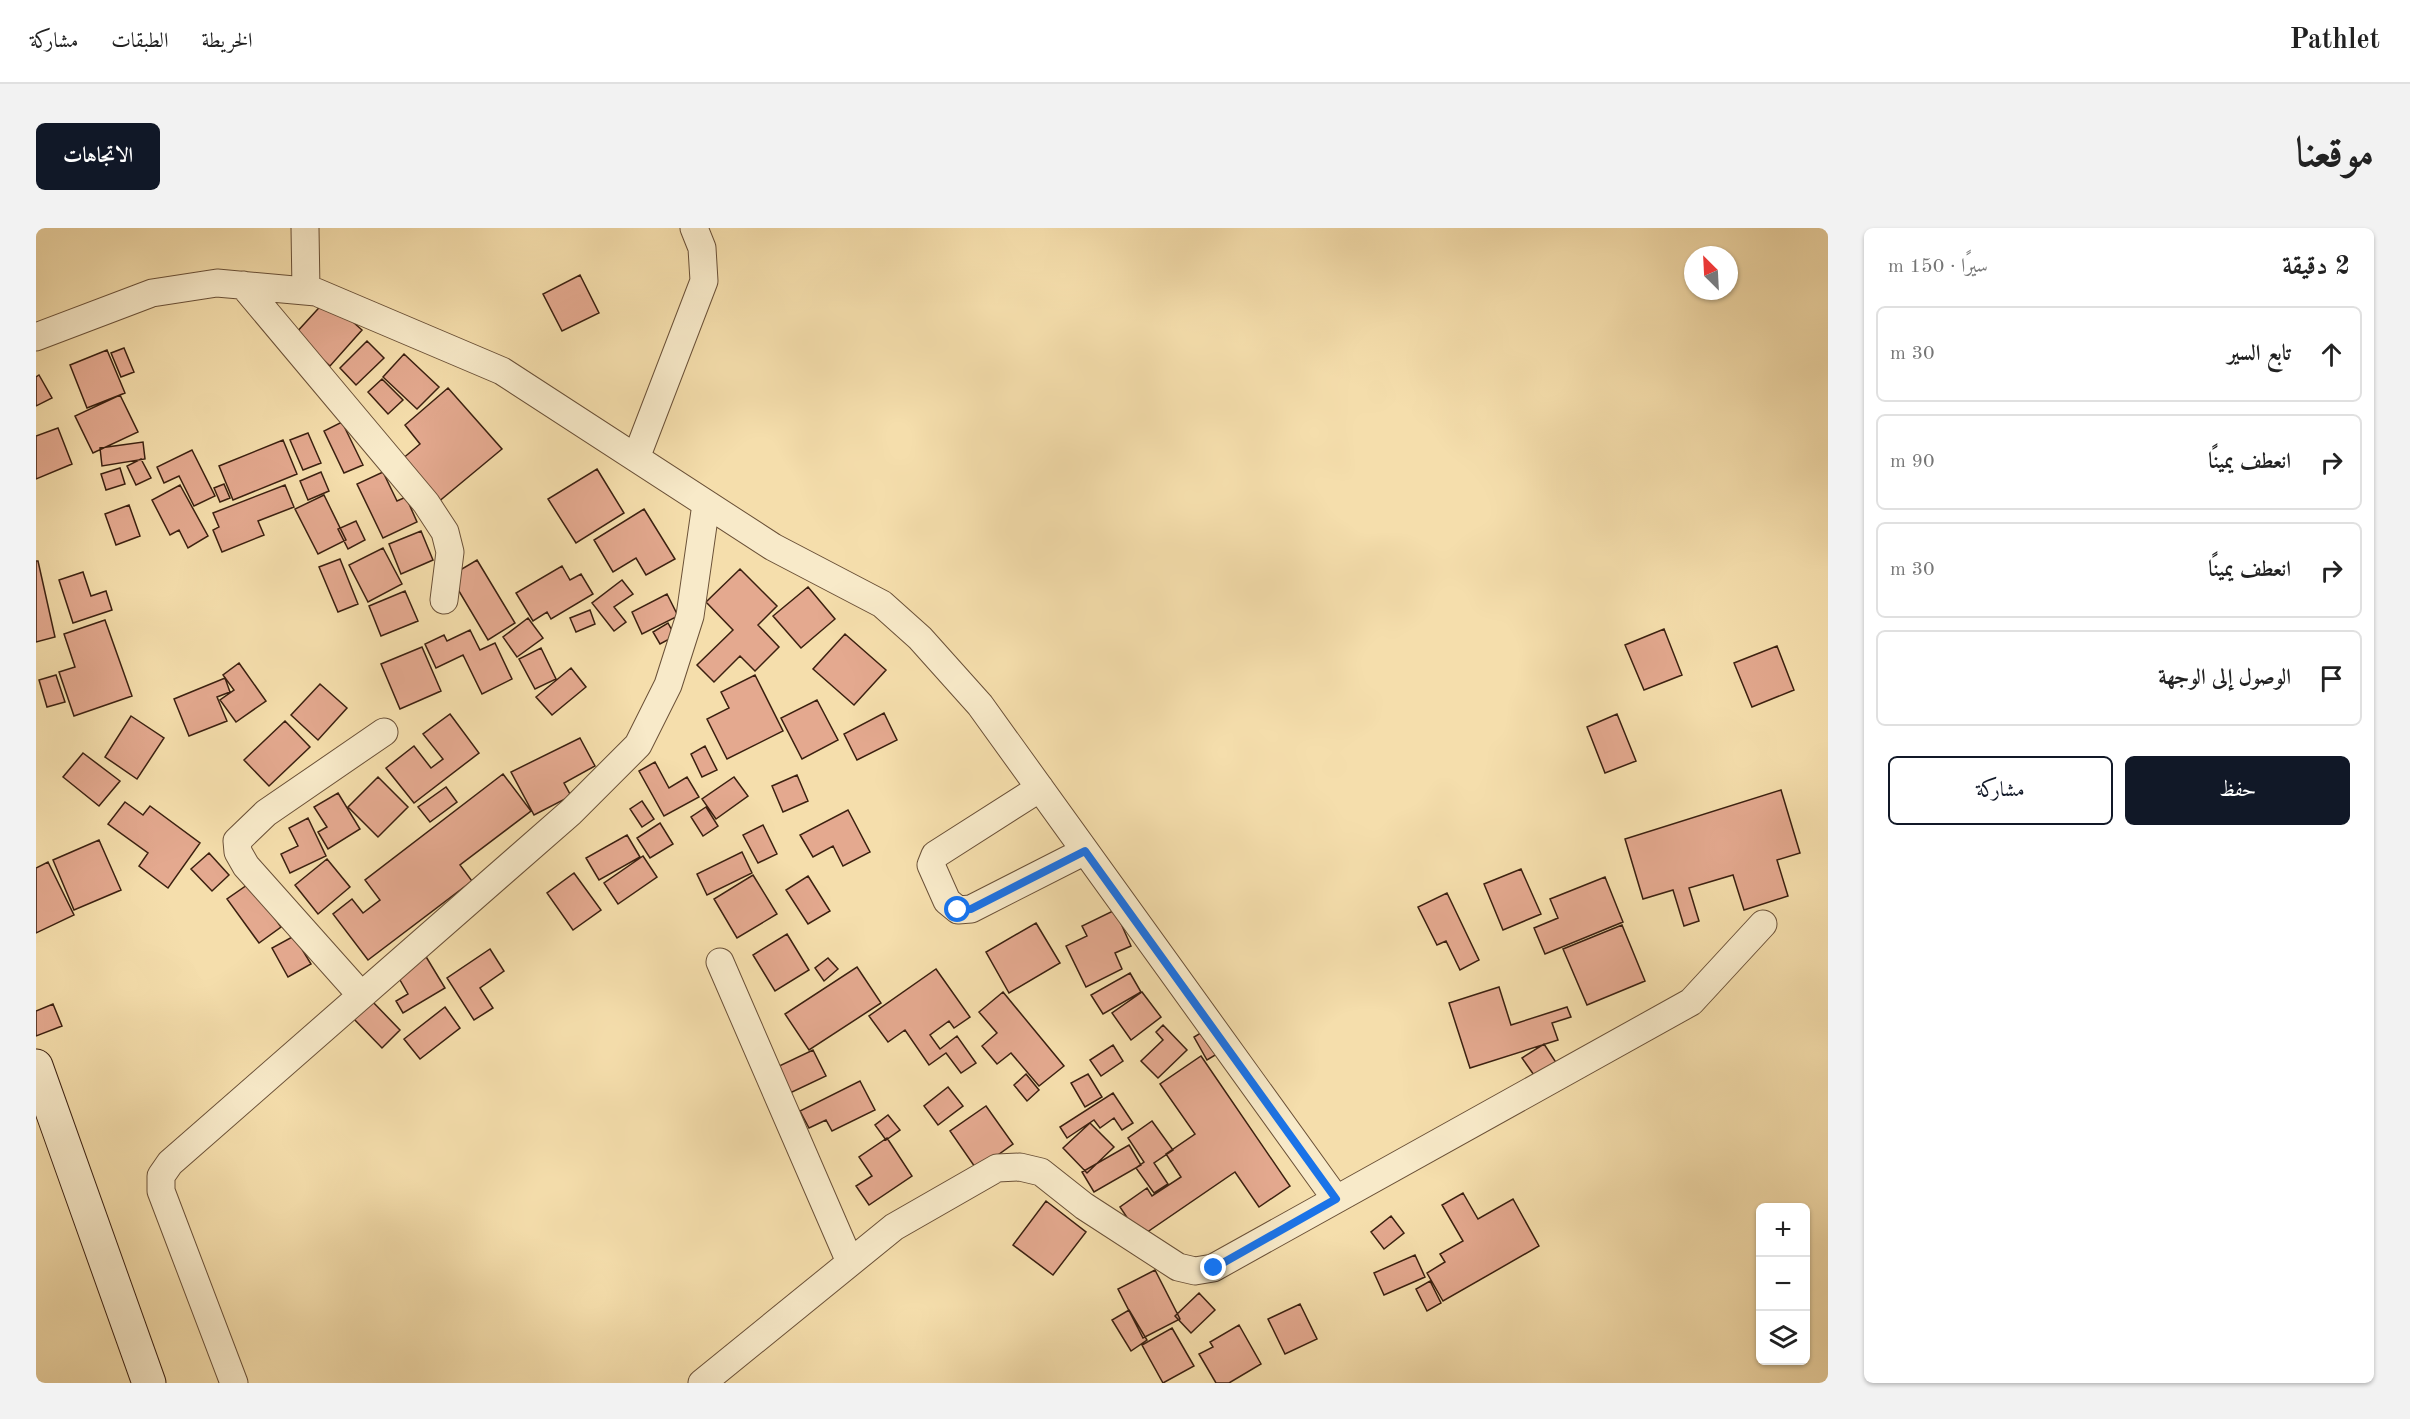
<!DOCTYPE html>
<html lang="ar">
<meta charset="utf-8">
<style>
:root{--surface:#fff;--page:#f2f2f2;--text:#222;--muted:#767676;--line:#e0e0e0;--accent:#111827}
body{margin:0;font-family:"Old Standard TT",Amiri,serif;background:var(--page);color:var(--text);direction:rtl}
.controls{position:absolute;right:18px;bottom:18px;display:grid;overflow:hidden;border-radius:9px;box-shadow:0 2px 4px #0004}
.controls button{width:54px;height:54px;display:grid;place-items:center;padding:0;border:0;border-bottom:2px solid var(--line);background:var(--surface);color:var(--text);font:30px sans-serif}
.compass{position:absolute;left:1648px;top:18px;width:54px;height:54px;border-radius:50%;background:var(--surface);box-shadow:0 2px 4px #0004;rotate:336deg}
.stop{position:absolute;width:18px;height:18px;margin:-14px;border:4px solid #1a73e8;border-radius:50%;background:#fff}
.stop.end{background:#1a73e8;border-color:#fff;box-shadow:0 2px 6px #0008}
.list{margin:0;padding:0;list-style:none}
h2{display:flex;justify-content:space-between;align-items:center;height:78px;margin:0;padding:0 24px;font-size:26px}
h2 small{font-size:20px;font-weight:400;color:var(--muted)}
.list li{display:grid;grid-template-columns:39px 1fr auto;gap:18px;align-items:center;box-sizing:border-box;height:96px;margin:0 12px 12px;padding:0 12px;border:2px solid var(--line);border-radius:9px}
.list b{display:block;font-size:22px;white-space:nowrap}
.list em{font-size:20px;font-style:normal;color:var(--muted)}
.actions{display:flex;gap:12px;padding:18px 24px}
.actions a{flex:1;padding:14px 0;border:2px solid var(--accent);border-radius:9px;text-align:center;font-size:21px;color:var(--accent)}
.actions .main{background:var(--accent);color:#fff}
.icon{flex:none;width:33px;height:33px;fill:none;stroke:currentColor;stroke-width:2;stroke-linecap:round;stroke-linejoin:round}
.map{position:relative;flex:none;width:1792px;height:1155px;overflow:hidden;direction:ltr;border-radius:9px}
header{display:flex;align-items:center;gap:36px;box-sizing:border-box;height:84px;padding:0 30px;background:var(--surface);border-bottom:2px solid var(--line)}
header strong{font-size:28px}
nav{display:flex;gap:33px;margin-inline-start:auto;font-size:21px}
.intro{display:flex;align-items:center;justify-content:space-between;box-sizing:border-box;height:144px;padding:0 36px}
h1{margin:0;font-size:42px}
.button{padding:15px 27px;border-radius:9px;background:var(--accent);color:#fff;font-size:21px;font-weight:700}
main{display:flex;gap:36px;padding:0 36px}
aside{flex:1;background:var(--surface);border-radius:9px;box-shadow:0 2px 4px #0004}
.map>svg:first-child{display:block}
.building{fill:#e4a98f;stroke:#3b2010;stroke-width:1.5}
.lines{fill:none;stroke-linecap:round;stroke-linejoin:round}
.minor-casing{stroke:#6a5037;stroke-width:29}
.secondary-casing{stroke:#3b2010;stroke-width:35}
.minor{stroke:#f8eac9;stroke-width:27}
.secondary{stroke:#f8eac9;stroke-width:33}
.route{stroke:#1a73e8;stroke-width:8}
</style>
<header>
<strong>Pathlet</strong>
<nav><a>الخريطة</a><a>الطبقات</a><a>مشاركة</a></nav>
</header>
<div class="intro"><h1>موقعنا</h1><a class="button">الاتجاهات</a></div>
<main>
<aside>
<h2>2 دقيقة<small>سيرًا · 150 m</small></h2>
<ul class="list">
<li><svg class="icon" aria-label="ahead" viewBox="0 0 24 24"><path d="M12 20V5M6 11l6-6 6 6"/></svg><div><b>تابع السير</b></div><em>30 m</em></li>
<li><svg class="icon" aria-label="right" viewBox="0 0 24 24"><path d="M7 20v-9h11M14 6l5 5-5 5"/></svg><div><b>انعطف يمينًا</b></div><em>90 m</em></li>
<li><svg class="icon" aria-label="right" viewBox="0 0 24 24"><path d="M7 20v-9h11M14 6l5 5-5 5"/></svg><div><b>انعطف يمينًا</b></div><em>30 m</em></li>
<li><svg class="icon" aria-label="arrive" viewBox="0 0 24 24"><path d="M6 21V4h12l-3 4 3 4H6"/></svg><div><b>الوصول إلى الوجهة</b></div></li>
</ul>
<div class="actions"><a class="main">حفظ</a><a>مشاركة</a></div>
</aside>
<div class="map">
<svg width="1792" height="1155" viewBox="0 0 1792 1155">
<rect width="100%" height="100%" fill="#f5deac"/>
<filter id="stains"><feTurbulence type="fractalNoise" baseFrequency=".00333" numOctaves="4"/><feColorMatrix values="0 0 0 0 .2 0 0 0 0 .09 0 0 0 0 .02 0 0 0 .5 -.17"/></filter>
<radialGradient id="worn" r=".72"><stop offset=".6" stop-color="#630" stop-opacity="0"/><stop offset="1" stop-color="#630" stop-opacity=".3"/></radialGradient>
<!-- building -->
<path class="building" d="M 544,47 L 563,85 L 526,103 L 507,66 Z
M 291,71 L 326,102 L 294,138 L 259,106 Z
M 331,113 L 348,130 L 320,157 L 304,140 Z
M 88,120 L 98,144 L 85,149 L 75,125 Z
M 71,122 L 89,165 L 51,180 L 34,137 Z
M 368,126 L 403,159 L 381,181 L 347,149 Z
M 3,147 L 16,170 L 0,178 L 0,149 Z
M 346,151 L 367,172 L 352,186 L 332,164 Z
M 412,160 L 466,221 L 401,275 L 365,232 L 384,216 L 369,197 Z
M 84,167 L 102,204 L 57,225 L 39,188 Z
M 306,194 L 327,237 L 308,245 L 288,203 Z
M 22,200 L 36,236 L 0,251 L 0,208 Z
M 272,205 L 285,235 L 267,242 L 254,212 Z
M 247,212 L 261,246 L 197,272 L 183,238 Z
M 107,214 L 109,231 L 66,238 L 64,220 Z
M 156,222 L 179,268 L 158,278 L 143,248 L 128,255 L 121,239 Z
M 105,231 L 115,250 L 100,257 L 91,238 Z
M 84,240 L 89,256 L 70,262 L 65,246 Z
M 561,241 L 588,285 L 540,315 L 512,271 Z
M 285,244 L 293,263 L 272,272 L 264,253 Z
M 347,244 L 361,273 L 370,269 L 381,294 L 347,310 L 321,256 Z
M 188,256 L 194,270 L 184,274 L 178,260 Z
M 144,257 L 172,308 L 152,320 L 143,302 L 134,307 L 116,272 Z
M 249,257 L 258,279 L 222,293 L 228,307 L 186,324 L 177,302 L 183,299 L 177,285 Z
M 288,267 L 310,312 L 282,326 L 259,281 Z
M 93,277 L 104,308 L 80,317 L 69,286 Z
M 608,281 L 639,331 L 610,347 L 600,330 L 577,344 L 558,312 Z
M 320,293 L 329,312 L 312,321 L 302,301 Z
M 385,303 L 397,332 L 365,346 L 353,316 Z
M 347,320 L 366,356 L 332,374 L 313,337 Z
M 304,331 L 322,376 L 302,384 L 283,339 Z
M 441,332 L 479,395 L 452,412 L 414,348 Z
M 0,333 L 2,333 L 19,409 L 0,414 Z
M 526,338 L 534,352 L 545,346 L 557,366 L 515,391 L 511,384 L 497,393 L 480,365 Z
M 704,341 L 741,378 L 722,397 L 743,419 L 719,443 L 704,428 L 678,454 L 661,437 L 697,402 L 670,374 Z
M 47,344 L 55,368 L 70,363 L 76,382 L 37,395 L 23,352 Z
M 586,352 L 597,366 L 578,379 L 590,394 L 578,403 L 556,375 Z
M 772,359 L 799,391 L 765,420 L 737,388 Z
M 369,363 L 382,393 L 345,408 L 333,378 Z
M 631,366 L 642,388 L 606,406 L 596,384 Z
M 554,382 L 559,396 L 540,404 L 534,390 Z
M 492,390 L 507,410 L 481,429 L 467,409 Z
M 69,392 L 96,468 L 38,488 L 23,444 L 39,439 L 28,406 Z
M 632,395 L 639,408 L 624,416 L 617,404 Z
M 1628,401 L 1646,447 L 1608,462 L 1589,417 Z
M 434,402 L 444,422 L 459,415 L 476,451 L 446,466 L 427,427 L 400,440 L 389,416 L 408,407 L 411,413 Z
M 809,406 L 850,442 L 818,477 L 777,441 Z
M 1741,418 L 1758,462 L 1716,479 L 1698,435 Z
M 386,419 L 405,463 L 364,481 L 345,436 Z
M 505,420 L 520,451 L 499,461 L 483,431 Z
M 203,435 L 230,473 L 200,494 L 184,472 L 198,462 L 187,447 Z
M 535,440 L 550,459 L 516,487 L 500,469 Z
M 20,447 L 29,474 L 11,479 L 3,452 Z
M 719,447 L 747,503 L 691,531 L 671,491 L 693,480 L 685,464 Z
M 189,450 L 194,464 L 181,469 L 191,493 L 153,508 L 138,471 Z
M 284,456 L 311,480 L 282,512 L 255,487 Z
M 781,472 L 802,512 L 766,531 L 745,490 Z
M 848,485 L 861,512 L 821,532 L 808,506 Z
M 414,486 L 443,525 L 378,575 L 350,540 L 378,518 L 395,540 L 407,531 L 387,506 Z
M 1581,486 L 1600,533 L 1569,545 L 1551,499 Z
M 95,488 L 128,510 L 101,551 L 69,529 Z
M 249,493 L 274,519 L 233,558 L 208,532 Z
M 544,510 L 559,538 L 528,555 L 535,568 L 498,587 L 475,544 Z
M 669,518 L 681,542 L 666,549 L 655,526 Z
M 47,525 L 84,553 L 63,578 L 27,549 Z
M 619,534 L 633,560 L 651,549 L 663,569 L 628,588 L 603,543 Z
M 467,546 L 495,583 L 424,637 L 436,653 L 332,732 L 297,686 L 316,671 L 327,685 L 344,672 L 329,652 Z
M 761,547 L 772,573 L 747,584 L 736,558 Z
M 342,549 L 372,579 L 342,609 L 312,579 Z
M 698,549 L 712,568 L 680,591 L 666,571 Z
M 410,559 L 421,574 L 394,594 L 382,579 Z
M 1745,562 L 1764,625 L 1741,632 L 1752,668 L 1708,682 L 1697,647 L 1653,660 L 1663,693 L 1648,698 L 1637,662 L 1607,671 L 1589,611 Z
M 302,565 L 324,601 L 292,621 L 282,604 L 291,599 L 278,579 Z
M 606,573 L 618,591 L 606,599 L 594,581 Z
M 89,574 L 107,587 L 114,578 L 164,615 L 132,660 L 103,638 L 112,625 L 72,596 Z
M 670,579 L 682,598 L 667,608 L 655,589 Z
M 812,582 L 834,624 L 807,638 L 797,618 L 777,629 L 764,607 Z
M 272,590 L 290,628 L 254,645 L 245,626 L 262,618 L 253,600 Z
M 624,595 L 637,616 L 614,630 L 601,610 Z
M 727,597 L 741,626 L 722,635 L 707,607 Z
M 591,607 L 604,629 L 563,652 L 550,630 Z
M 63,612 L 85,662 L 38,682 L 17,632 Z
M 706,624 L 716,645 L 671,667 L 661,646 Z
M 173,625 L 193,647 L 176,663 L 155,641 Z
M 607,628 L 621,649 L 582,676 L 568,655 Z
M 291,631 L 314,659 L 282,686 L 259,657 Z
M 12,634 L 38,687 L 0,705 L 0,640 Z
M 1485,641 L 1505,686 L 1467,702 L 1448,656 Z
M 538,645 L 565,682 L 537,702 L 511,665 Z
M 717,647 L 741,686 L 701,710 L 678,671 Z
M 772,648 L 794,683 L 772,696 L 750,662 Z
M 1569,649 L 1587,694 L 1509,726 L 1498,700 L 1522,690 L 1514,671 Z
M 214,655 L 245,699 L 223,715 L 191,671 Z
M 1411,665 L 1443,732 L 1424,742 L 1410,713 L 1401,717 L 1382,679 Z
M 1079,682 L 1095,718 L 1079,725 L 1086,741 L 1050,759 L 1030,718 L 1051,708 L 1046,698 Z
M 1000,695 L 1024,735 L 973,765 L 950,724 Z
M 1586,697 L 1609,753 L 1551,777 L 1527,721 Z
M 751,706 L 773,742 L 739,763 L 717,727 Z
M 258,708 L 275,736 L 252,749 L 236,720 Z
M 454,721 L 468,743 L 444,760 L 457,780 L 438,792 L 411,750 Z
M 389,727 L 409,760 L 367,785 L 360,773 L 372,766 L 360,745 Z
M 792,730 L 802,741 L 788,753 L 779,740 Z
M 821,739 L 845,775 L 773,822 L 749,786 Z
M 900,741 L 934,789 L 918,800 L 913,793 L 894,807 L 904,821 L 921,808 L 940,835 L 925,845 L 910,825 L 893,837 L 869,802 L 852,814 L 833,788 Z
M 1094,745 L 1105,764 L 1067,786 L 1055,767 Z
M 1463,759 L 1475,797 L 1531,779 L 1535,789 L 1516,795 L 1522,812 L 1434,840 L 1413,775 Z
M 967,764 L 1028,838 L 1003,858 L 975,825 L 961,836 L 946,818 L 961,805 L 943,784 Z
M 1106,764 L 1125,789 L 1095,812 L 1076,785 Z
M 334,771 L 364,802 L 346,820 L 316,789 Z
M 17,776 L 26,798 L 0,808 L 0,783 Z
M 409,779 L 424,800 L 384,831 L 368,811 Z
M 1127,797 L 1151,822 L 1122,850 L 1105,833 L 1127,812 L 1120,804 Z
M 1173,800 L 1186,823 L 1171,832 L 1158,809 Z
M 1508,816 L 1521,836 L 1500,850 L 1486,830 Z
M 1077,817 L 1087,833 L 1065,848 L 1054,832 Z
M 777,822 L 790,848 L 754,865 L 741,839 Z
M 1165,828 L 1254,958 L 1223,979 L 1199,944 L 1104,1009 L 1084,979 L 1111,960 L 1116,968 L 1145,949 L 1130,926 L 1159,906 L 1124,856 Z
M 990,846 L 1003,862 L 991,873 L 978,857 Z
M 1052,846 L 1066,869 L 1049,879 L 1035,855 Z
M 824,853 L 839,882 L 796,903 L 790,892 L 773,900 L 764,883 Z
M 912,859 L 927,878 L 902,897 L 888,878 Z
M 1077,865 L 1097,895 L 1086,902 L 1078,890 L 1064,900 L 1058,892 L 1031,910 L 1024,899 Z
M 950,878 L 977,916 L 941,942 L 914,903 Z
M 852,887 L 864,902 L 850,912 L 839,897 Z
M 1116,893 L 1137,922 L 1118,935 L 1132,956 L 1118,965 L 1100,940 L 1108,934 L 1092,910 Z
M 1054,895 L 1078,919 L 1051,945 L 1027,920 Z
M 851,910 L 876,948 L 833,977 L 820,958 L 836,948 L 823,929 Z
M 1093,917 L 1105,937 L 1058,964 L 1046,944 Z
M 1427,965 L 1442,991 L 1477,971 L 1503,1018 L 1407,1073 L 1391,1045 L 1409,1034 L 1404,1026 L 1427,1013 L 1406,977 Z
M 1010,973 L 1050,1004 L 1017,1047 L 977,1017 Z
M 1355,988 L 1368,1005 L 1348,1021 L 1335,1004 Z
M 1379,1027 L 1389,1049 L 1348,1067 L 1338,1045 Z
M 1119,1042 L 1144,1091 L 1107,1110 L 1082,1061 Z
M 1394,1053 L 1405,1075 L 1391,1083 L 1380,1061 Z
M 1163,1065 L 1179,1082 L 1155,1105 L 1139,1088 Z
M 1264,1076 L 1281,1111 L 1249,1126 L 1232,1091 Z
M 1093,1082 L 1111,1112 L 1095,1123 L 1076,1092 Z
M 1203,1097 L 1225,1136 L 1193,1155 L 1180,1155 L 1163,1126 L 1177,1119 L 1174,1114 Z
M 1136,1100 L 1158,1138 L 1127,1155 L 1106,1117 Z"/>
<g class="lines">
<!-- minor casing -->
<g class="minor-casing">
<path id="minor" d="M 269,0 L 270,63
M 207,57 L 390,275 L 409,304 L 414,324 L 408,372
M 0,109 L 116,65 L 181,55 L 280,64 L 466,143 L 737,319 L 846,376 L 884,410 L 944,477 L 1300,971
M 600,230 L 668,53 L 666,20 L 658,0
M 1004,560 L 899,627 L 895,637 L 911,673 L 922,682 L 935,681 L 1049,623
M 684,734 L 814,1034
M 325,767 L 210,638 L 202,624 L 201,613 L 230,585 L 348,504
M 198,1155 L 125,963 L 125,948 L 134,935 L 535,584 L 602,517 L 632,457 L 654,388 L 670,276
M 666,1155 L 858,999 L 961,940 L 984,939 L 1005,944 L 1048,978 L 1142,1039 L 1159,1043 L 1177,1040 L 1655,774 L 1727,696"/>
</g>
<!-- secondary casing -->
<g class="secondary-casing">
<path id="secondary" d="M 0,838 L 113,1155"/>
</g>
<!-- minor -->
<use href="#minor" class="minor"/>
<!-- secondary -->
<use href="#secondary" class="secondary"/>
</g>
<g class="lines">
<!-- route -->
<path class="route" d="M 922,682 L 935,681 L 1049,623 L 1300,971 L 1178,1040"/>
</g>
<rect width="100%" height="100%" filter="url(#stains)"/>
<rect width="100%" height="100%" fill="url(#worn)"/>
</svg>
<div class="controls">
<button>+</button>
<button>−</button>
<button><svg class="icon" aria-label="layers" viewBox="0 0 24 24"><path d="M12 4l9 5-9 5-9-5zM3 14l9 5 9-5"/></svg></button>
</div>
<svg class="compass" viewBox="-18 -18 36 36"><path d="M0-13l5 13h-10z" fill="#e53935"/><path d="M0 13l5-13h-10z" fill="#767676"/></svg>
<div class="stop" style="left:922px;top:682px"></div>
<div class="stop end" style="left:1178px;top:1040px"></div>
</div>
</main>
